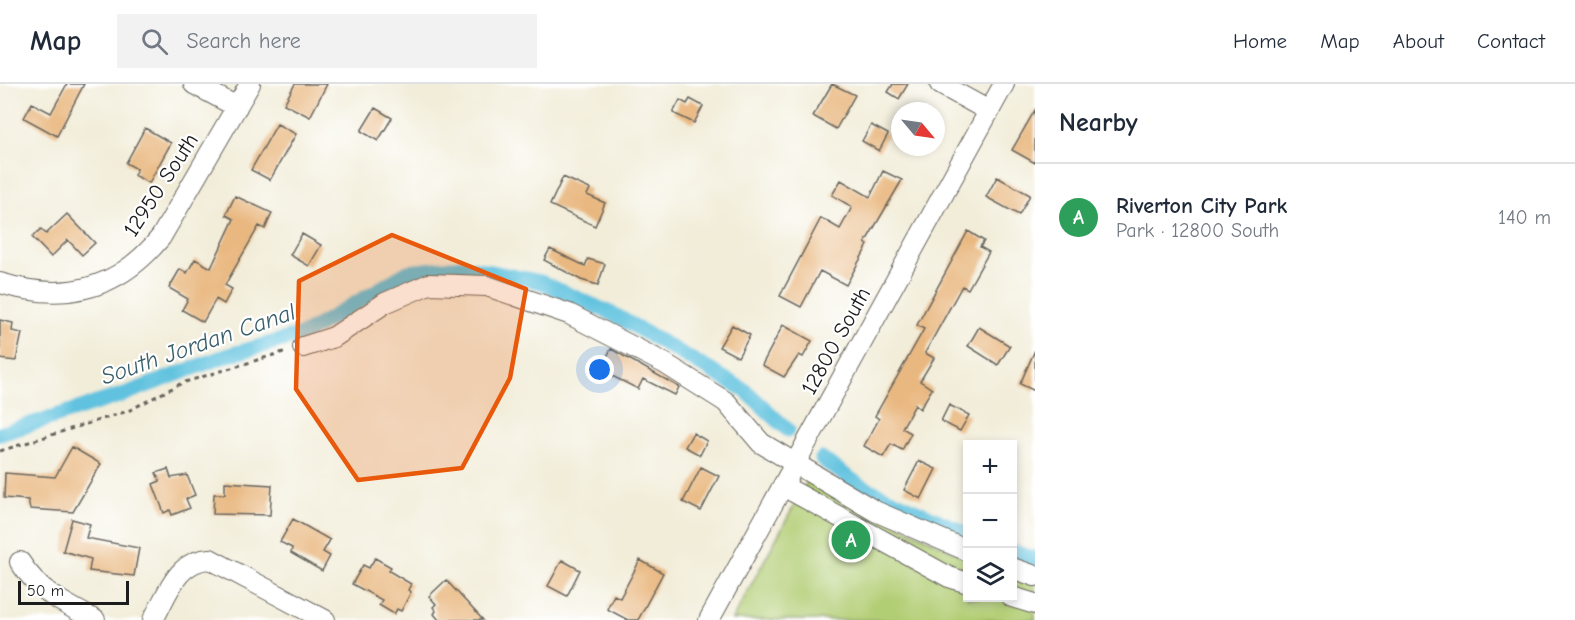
<!DOCTYPE html>
<meta charset="utf-8">
<style>
:root{--surface:#fff;--page:#f2f2f3;--text:#1f2937;--muted:#747a83;--line:#e0e1e3;--accent:#c8321e}
body{margin:0;font-family:"Comic Neue",sans-serif;background:var(--page);color:var(--text)}
.controls{position:absolute;right:18px;bottom:18px;display:grid;overflow:hidden;border-radius:0px;box-shadow:0 3px 9px #0003}
.controls button{width:54px;height:54px;display:grid;place-items:center;padding:0;border:0;border-bottom:2px solid var(--line);background:var(--surface);color:var(--text);font:30px sans-serif}
.compass{position:absolute;left:891px;top:18px;width:54px;height:54px;border-radius:50%;background:var(--surface);box-shadow:0 3px 9px #0003;rotate:119deg}
.scale{position:absolute;left:18px;bottom:15px;width:111px;box-sizing:border-box;padding-left:6px;border:3px solid #1c1c1c;border-top:0;font-size:16px;line-height:21px;white-space:nowrap;color:#1c1c1c;-webkit-text-stroke:4px #fff;paint-order:stroke}
.you{position:absolute;left:600px;top:286px;width:21px;height:21px;margin:-15px;border:4px solid #fff;border-radius:50%;background:#1a73e8;box-shadow:0 0 0 9px #1a73e833}
.badge{display:grid;place-items:center;width:39px;height:39px;border-radius:50%;background:var(--accent);color:#fff;font-size:20px;font-weight:700}
.pin{position:absolute;translate:-50% -50%;border:3px solid #fff;box-shadow:0 2px 6px #0006}
.list{margin:0;padding:0;list-style:none}
h2{display:flex;justify-content:space-between;align-items:center;height:78px;margin:0;padding:0 24px;font-size:26px}
h2 small{font-size:20px;font-weight:400;color:var(--muted)}
.list li{display:grid;grid-template-columns:39px 1fr auto;gap:18px;align-items:center;box-sizing:border-box;height:108px;padding:0 24px;border-top:2px solid var(--line)}
.list b{display:block;font-size:22px;white-space:nowrap}
.list p{margin:0;font-size:20px;white-space:nowrap;color:var(--muted)}
.list em{font-size:20px;font-style:normal;color:var(--muted)}
.icon{flex:none;width:33px;height:33px;fill:none;stroke:currentColor;stroke-width:2;stroke-linecap:round;stroke-linejoin:round}
.map{position:relative;flex:none;width:1035px;height:536px;overflow:hidden}
header{display:flex;align-items:center;gap:36px;box-sizing:border-box;height:84px;padding:0 30px;background:var(--surface);border-bottom:2px solid var(--line)}
header strong{font-size:28px}
nav{display:flex;gap:33px;margin-inline-start:auto;font-size:21px}
.search{width:420px;height:54px;background:var(--page);display:flex;align-items:center;gap:15px;box-sizing:border-box;padding:0 21px;border-radius:0px;color:var(--muted);font-size:22px}
main{display:flex}
aside{flex:1;background:var(--surface)}
.map>svg:first-child{display:block}
.green{fill:#b2ce74;stroke:#677548;stroke-width:1.5}
.lines{fill:none;stroke-linecap:round;stroke-linejoin:round}
.canal{stroke:#61c2df;stroke-width:15}
.building{fill:#e9b880}
.minor-casing{stroke:#67655e;stroke-width:22}
.path{stroke:#67655e;stroke-width:3;stroke-dasharray:4.5 4.5;stroke-linecap:butt}
.minor{stroke:#fff;stroke-width:20}
.marked{fill:#e8590c;fill-opacity:0.2;stroke:#e8590c;stroke-width:4.5;stroke-linejoin:round}
.labels{text-anchor:middle;dominant-baseline:central;stroke-width:4.5;stroke-linejoin:round;paint-order:stroke}
.street-label{font-size:22px;fill:#1c1c1c;stroke:#fff}
.water-label{font-size:24px;font-style:italic;fill:#385e6a;stroke:#fff}
</style>
<header>
<strong>Map</strong>
<div class="search"><svg class="icon" aria-label="search" viewBox="0 0 24 24"><circle cx="10" cy="10" r="6"/><path d="M15 15l6 6"/></svg>Search here</div>
<nav><a>Home</a><a>Map</a><a>About</a><a>Contact</a></nav>
</header>
<main>
<div class="map">
<svg width="1035" height="536" viewBox="0 0 1035 536">
<rect width="100%" height="100%" fill="#fff"/>
<filter id="ink" filterUnits="userSpaceOnUse"><feTurbulence type="fractalNoise" baseFrequency=".0167" numOctaves="2"/><feDisplacementMap in="SourceGraphic" scale="12" xChannelSelector="R" yChannelSelector="G"/><feConvolveMatrix kernelMatrix="1 2 1 2 8 2 1 2 1" color-interpolation-filters="sRGB"/></filter>
<filter id="wash" filterUnits="userSpaceOnUse"><feTurbulence type="fractalNoise" baseFrequency=".008" numOctaves="4" result="noise"/><feDisplacementMap in="SourceGraphic" scale="24" xChannelSelector="R" yChannelSelector="G"/><feGaussianBlur stdDeviation="1.35" result="paint"/><feColorMatrix in="noise" values="0 0 0 0 0 0 0 0 0 0 0 0 0 0 0 0 0 1.4 0 .05"/><feComposite in="paint" operator="in"/></filter>
<g filter="url(#wash)">
<rect width="100%" height="100%" fill="#f2edd9"/>
<!-- green -->
<path class="green" d="M 808,396 L 967,474 L 968,514 L 1012,514 L 1013,490 L 1035,498 L 1035,536 L 732,536 Z"/>
<g class="lines">
<!-- canal -->
<path class="canal" d="M 0,350 L 125,310 L 225,272 L 304,250 L 408,188 L 462,182 L 541,198 L 615,231 L 746,307 L 788,346
M 822,375 L 859,401 L 968,450
M 1012,467 L 1035,475"/>
</g>
<g id="blocks">
<!-- building -->
<path class="building" d="M 67,0 L 84,0 L 57,52 L 24,34 L 32,19 L 51,29 Z
M 295,0 L 327,0 L 310,33 L 284,20 Z
M 832,0 L 855,11 L 836,45 L 813,32 Z
M 893,0 L 908,0 L 899,15 L 888,8 Z
M 690,15 L 703,22 L 694,39 L 673,29 L 680,16 L 687,20 Z
M 375,24 L 392,34 L 378,57 L 361,47 Z
M 1035,26 L 1035,79 L 1012,66 Z
M 277,40 L 296,50 L 270,96 L 251,86 Z
M 871,41 L 888,50 L 879,67 L 862,57 Z
M 145,44 L 171,59 L 149,99 L 134,91 L 137,85 L 126,79 Z
M 883,87 L 902,96 L 865,159 L 868,161 L 846,201 L 820,187 L 801,223 L 780,212 L 821,134 L 840,145 L 852,123 L 832,111 L 841,96 L 870,113 Z
M 563,93 L 590,105 L 587,111 L 605,119 L 595,142 L 550,121 Z
M 997,93 L 1030,111 L 1019,131 L 986,113 Z
M 235,112 L 272,129 L 265,145 L 259,142 L 225,201 L 232,205 L 224,220 L 216,215 L 203,238 L 182,226 L 188,215 L 169,204 L 180,185 L 187,189 L 195,175 L 211,184 L 234,135 L 226,131 Z
M 67,130 L 95,159 L 82,171 L 68,156 L 51,173 L 32,153 L 41,145 L 46,150 Z
M 968,147 L 984,157 L 980,163 L 989,168 L 968,205 L 962,202 L 925,269 L 934,274 L 920,297 L 932,305 L 920,325 L 915,321 L 902,344 L 911,349 L 902,366 L 891,360 L 883,373 L 864,362 L 879,335 L 875,332 L 924,245 L 917,241 Z
M 302,150 L 321,161 L 309,182 L 290,171 Z
M 550,165 L 585,182 L 588,175 L 605,180 L 598,201 L 581,196 L 544,176 Z
M 0,236 L 13,239 L 12,247 L 22,249 L 16,277 L 0,275 Z
M 732,241 L 750,251 L 738,273 L 719,263 Z
M 783,241 L 812,257 L 803,273 L 799,271 L 784,293 L 762,281 Z
M 979,243 L 1010,262 L 998,281 L 968,262 Z
M 611,265 L 679,303 L 675,311 L 643,295 L 638,305 L 600,286 Z
M 1035,266 L 1035,307 L 1020,300 Z
M 949,321 L 969,331 L 960,347 L 941,337 Z
M 693,349 L 707,357 L 700,371 L 685,363 Z
M 72,363 L 101,380 L 73,428 L 30,425 L 28,416 L 4,414 L 5,389 L 55,393 Z
M 919,377 L 936,385 L 921,415 L 904,406 Z
M 701,383 L 719,392 L 701,427 L 683,418 Z
M 168,385 L 171,394 L 187,391 L 195,411 L 186,415 L 190,424 L 172,431 L 170,426 L 164,429 L 153,400 L 160,397 L 156,389 Z
M 225,398 L 272,401 L 270,431 L 213,430 L 214,410 L 225,410 Z
M 72,435 L 90,440 L 86,454 L 139,464 L 134,492 L 89,487 L 91,475 L 63,467 Z
M 293,435 L 330,456 L 323,468 L 330,472 L 322,487 L 291,469 L 292,464 L 280,458 Z
M 375,474 L 391,483 L 389,487 L 411,500 L 408,506 L 411,508 L 401,527 L 397,525 L 394,530 L 379,521 L 382,516 L 352,500 L 363,481 L 369,484 Z
M 562,476 L 580,486 L 567,512 L 548,502 Z
M 640,476 L 663,489 L 638,536 L 628,536 L 607,525 L 614,511 L 620,514 Z
M 446,496 L 483,536 L 439,536 L 434,530 L 436,527 L 433,523 L 436,520 L 429,512 Z"/>
</g>
</g>
<g filter="url(#ink)">
<use href="#blocks" fill-opacity="0" stroke="#67655e" stroke-width="1.5"/>
<g class="lines">
<!-- minor casing -->
<g class="minor-casing">
<path id="minor" d="M 194,0 L 237,23
M 940,0 L 989,27
M 0,199 C 65,219 118,206 161,153 L 250,0
M 303,263 L 334,253 L 385,219 L 429,200 L 487,202 L 569,230 L 664,279 L 726,318 L 761,359 L 875,427 L 968,467
M 783,402 L 949,493 L 968,499
M 20,478 C 39,508 65,520 95,536
M 1012,484 L 1035,492
M 1012,513 L 1035,520
M 153,536 C 167,511 177,476 210,475 L 325,536
M 709,536 L 1004,0"/>
</g>
<!-- path -->
<path class="path" d="M 0,367 L 128,327 L 182,299 L 287,267"/>
<!-- minor -->
<use href="#minor" class="minor"/>
</g>
</g>
<!-- marked area -->
<path class="marked" d="M 392,151 L 526,205 L 510,294 L 462,384 L 358,396 L 296,305 L 299,197 Z"/>
<g class="labels">
<!-- street labels -->
<g class="street-label">
<text transform="translate(161 101) rotate(-57)">12950 South</text>
<text transform="translate(836 257) rotate(-61)">12800 South</text>
</g>
<!-- water labels -->
<g class="water-label">
<text transform="translate(198 260) rotate(-19)">South Jordan Canal</text>
</g>
</g>
</svg>
<div class="controls">
<button>+</button>
<button>−</button>
<button><svg class="icon" aria-label="layers" viewBox="0 0 24 24"><path d="M12 4l9 5-9 5-9-5zM3 14l9 5 9-5"/></svg></button>
</div>
<svg class="compass" viewBox="-18 -18 36 36"><path d="M0-13l5 13h-10z" fill="#e53935"/><path d="M0 13l5-13h-10z" fill="#747a83"/></svg>
<div class="scale">50 m</div>
<div class="you"></div>
<div class="pin badge" style="left:851px;top:456px;background:#2e9e5b">A</div>
</div>
<aside>
<h2>Nearby<small></small></h2>
<ul class="list">
<li><span class="badge" style="background:#2e9e5b">A</span><div><b>Riverton City Park</b><p>Park · 12800 South</p></div><em>140 m</em></li>
</ul>
</aside>
</main>
